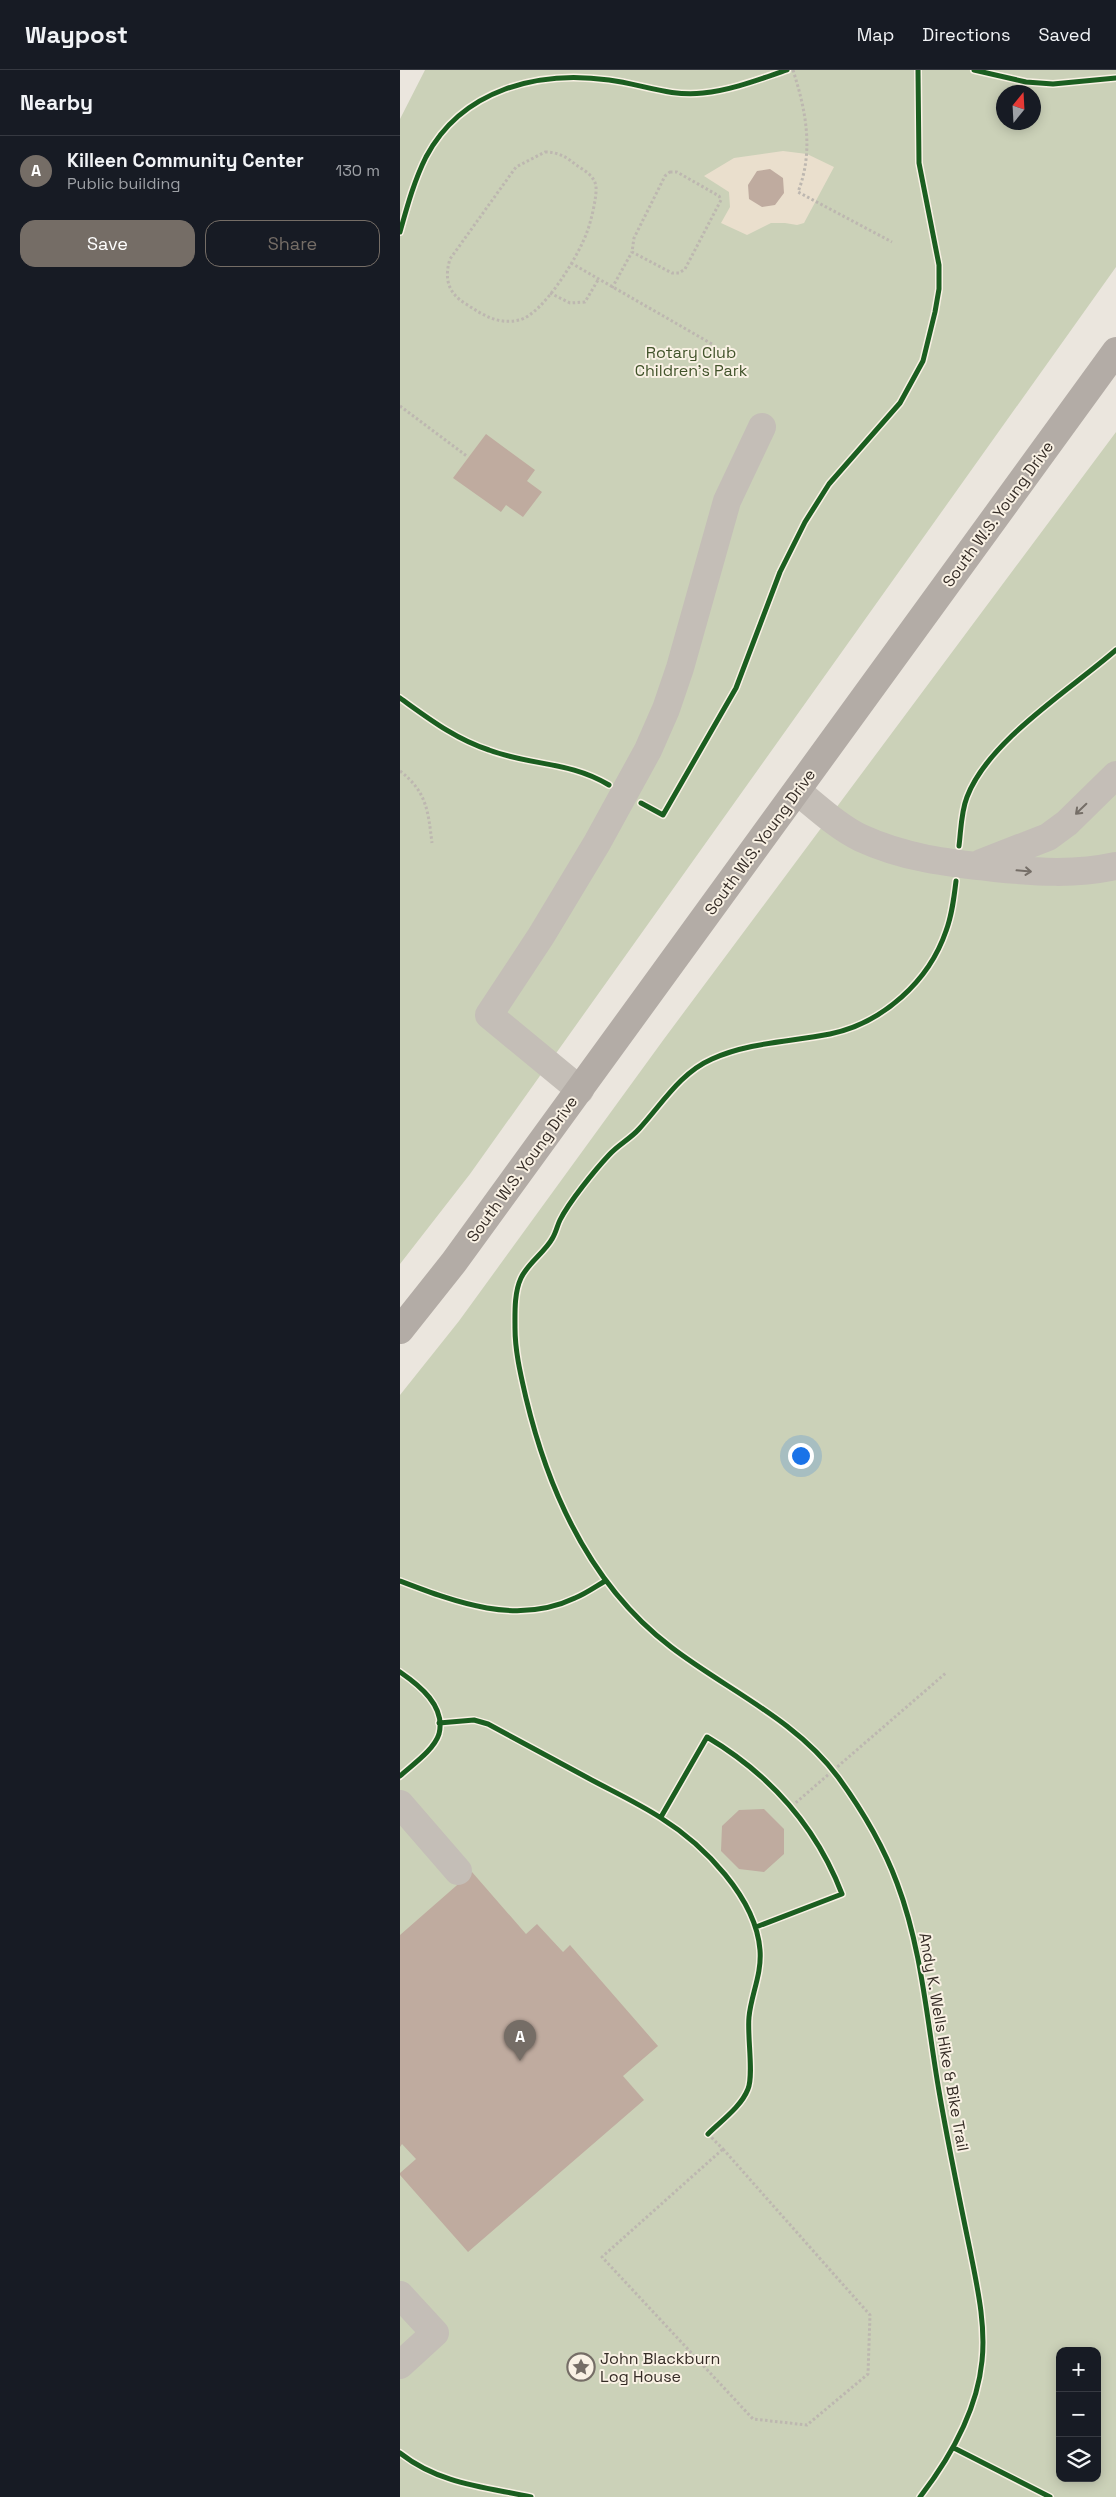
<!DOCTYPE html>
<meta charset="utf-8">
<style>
:root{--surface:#171b24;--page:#20242c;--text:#f1f3f6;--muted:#9ea1a6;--line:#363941;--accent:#756d66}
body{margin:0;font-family:"Space Grotesk",sans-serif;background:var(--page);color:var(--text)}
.controls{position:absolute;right:15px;bottom:15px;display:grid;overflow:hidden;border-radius:10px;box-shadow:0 2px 12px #0003}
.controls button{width:45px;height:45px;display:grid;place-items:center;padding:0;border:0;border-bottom:1px solid var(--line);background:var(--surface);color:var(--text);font:25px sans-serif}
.compass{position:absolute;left:596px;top:15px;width:45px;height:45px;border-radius:50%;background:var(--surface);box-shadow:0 2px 12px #0003;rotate:18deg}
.you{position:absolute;left:400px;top:1385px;width:18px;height:18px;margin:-12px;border:4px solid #fff;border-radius:50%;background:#1a73e8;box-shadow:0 0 0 8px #1a73e833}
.badge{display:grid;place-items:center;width:32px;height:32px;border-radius:50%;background:var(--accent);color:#fff;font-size:16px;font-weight:700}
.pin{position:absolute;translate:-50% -41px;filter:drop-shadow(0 1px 2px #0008)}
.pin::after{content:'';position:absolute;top:26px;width:18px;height:15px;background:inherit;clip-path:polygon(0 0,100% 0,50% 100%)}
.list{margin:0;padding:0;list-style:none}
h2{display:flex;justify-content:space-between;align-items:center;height:65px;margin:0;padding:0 20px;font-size:21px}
h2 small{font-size:16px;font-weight:400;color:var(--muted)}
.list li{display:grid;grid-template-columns:32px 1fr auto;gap:15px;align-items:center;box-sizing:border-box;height:70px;padding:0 20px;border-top:1px solid var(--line)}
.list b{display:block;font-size:19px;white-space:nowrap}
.list p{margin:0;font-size:16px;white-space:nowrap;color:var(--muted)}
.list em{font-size:16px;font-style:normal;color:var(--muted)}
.actions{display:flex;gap:10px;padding:15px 20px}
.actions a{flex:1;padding:11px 0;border:1px solid var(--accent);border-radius:15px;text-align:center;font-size:18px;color:var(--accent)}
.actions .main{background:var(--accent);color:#fff}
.icon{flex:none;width:28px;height:28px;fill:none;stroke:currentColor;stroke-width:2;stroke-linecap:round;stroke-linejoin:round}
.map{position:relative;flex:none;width:716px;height:2427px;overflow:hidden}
header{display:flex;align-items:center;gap:30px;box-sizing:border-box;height:70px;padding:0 25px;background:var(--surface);border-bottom:1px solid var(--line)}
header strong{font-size:24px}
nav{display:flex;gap:28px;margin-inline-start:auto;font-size:18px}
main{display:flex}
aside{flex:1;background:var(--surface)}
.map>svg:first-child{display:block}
.green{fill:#cbd1b8;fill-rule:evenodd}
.plaza{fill:#eadfcd}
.building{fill:#bfab9f}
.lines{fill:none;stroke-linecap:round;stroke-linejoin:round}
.path{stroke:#bdb7b0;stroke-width:3;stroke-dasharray:2.5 2.5;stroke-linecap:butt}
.minor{stroke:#c4beb7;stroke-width:28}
.major{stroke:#b3aca6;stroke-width:28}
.cycleway-casing{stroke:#f9f1e4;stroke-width:8}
.cycleway{stroke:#1b5e20;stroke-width:5}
.oneway{stroke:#756e67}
.labels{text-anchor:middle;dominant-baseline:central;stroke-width:4;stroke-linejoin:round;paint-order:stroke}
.park-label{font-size:16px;fill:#41532a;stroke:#f9f1e4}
.street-label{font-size:16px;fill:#352c26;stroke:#f9f1e4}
.poi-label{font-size:16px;fill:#352c26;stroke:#f9f1e4;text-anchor:start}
</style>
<header>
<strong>Waypost</strong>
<nav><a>Map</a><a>Directions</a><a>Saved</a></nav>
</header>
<main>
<aside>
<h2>Nearby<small></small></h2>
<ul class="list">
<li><span class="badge">A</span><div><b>Killeen Community Center</b><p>Public building</p></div><em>130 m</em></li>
</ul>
<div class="actions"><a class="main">Save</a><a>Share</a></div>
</aside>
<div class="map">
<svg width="716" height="2427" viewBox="0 0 716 2427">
<rect width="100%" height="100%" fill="#ebe6de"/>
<!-- green -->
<path class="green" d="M 25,0 L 716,0 L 716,197 L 70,1104 L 0,1194 L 0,49 ZM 604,22 L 634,22 L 634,52 L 604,52 Z
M 716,362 L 716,2427 L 0,2427 L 0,1325 L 59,1251 L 264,969 ZM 660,2281 L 697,2281 L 697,2408 L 660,2408 Z"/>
<!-- plaza -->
<path class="plaza" d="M 383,81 L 407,84 L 434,97 L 404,153 L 397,155 L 385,153 L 371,153 L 347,165 L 321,153 L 330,137 L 329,122 L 304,106 L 334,88 Z"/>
<!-- building -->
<path class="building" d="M 370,99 L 383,108 L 384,123 L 375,135 L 362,137 L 349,129 L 348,115 L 357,101 Z
M 86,364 L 135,400 L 127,411 L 142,422 L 123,447 L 106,435 L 101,442 L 53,408 Z
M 364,1739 L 384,1759 L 384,1784 L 364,1802 L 339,1799 L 321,1781 L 322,1756 L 339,1740 Z
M 72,1802 L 126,1864 L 137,1854 L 163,1882 L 170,1875 L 258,1976 L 223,2006 L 244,2030 L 68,2182 L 0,2105 L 0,2103 L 16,2089 L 2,2074 L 0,2077 L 0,1865 Z"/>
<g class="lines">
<!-- path -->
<path class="path" d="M 393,0 C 406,41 414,81 398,122 L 492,172
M 145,82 C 158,82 167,87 176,95 C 184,100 195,106 196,117 C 197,126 191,152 187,162 C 179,185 143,245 119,250 C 98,255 83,245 66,234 C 48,223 44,209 50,189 L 116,97 Z
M 270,102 L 277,102 L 319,126 L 321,130 L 285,199 L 279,203 L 272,203 L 232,182 L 234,168 L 265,106 Z
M 171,193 L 312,274
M 212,218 L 232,182
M 150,223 L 170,233 L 185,232 L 198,210
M 0,336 L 68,387
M 0,630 L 1,629
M 0,701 C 27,722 28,741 32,773
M 392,1736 L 547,1602
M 308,2064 L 323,2079
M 323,2079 L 470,2245 L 468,2304 L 407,2355 L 353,2349 L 202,2187 Z"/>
<!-- minor -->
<path class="minor" d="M 397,721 C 417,737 438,757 461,768 C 504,788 548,793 595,798 C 636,802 675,805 716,796
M 581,793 L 648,767 L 667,753 L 716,705
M 180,1020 L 89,945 L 141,866 L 197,773 L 248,680 L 266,639 L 280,598 L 327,431 L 362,357
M 0,1734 L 58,1801
M 0,2225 L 35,2263 L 0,2295"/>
<!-- major -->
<path class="major" d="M 0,1260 L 54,1192 L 716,281"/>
<!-- cycleway casing -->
<g class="cycleway-casing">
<path id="cycleway" d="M 574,0 L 626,12 L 653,14 L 716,8
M 0,162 C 7,137 14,111 26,87 C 62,19 139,0 209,10 C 241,14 270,27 303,23 C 332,20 360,9 387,0
M 0,628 C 28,648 55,669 89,680 C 131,696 169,691 209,715
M 241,733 L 263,745 L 336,618 L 380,502 L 405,452 L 429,414 L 500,333 L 523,291 L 535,242 L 539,219 L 539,195 L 519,93 L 518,0
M 559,776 C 561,760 561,742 567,727 C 588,671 670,620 716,580
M 0,1511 C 55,1532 117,1556 175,1528 C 185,1524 195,1517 205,1511
M 0,1602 C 19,1615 46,1636 39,1664 C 34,1680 12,1695 0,1706
M 39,1653 L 74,1650 L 88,1654 C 121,1672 155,1690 188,1708 C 212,1721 238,1733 261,1748 C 304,1775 356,1828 360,1880 C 362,1904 351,1925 349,1947 C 347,1966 354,2005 348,2019 C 341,2037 321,2051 308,2064
M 261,1747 L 307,1667 C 369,1704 416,1756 442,1824 L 356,1857
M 554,2378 L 650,2427
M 0,2383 C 39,2414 85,2417 131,2427
M 520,2427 C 550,2388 577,2341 582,2291 C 586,2254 577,2216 570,2180 C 559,2127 548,2074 539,2021 C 527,1952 522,1879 497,1813 C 483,1775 462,1740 438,1707 C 395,1649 327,1620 271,1577 C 191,1516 149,1424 126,1328 C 121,1306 115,1282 115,1258 C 115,1243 114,1223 121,1208 C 128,1193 144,1183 152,1169 C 156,1163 157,1156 160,1150 C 169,1132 195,1100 209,1085 C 218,1075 230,1069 239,1059 C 262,1034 280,1003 312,989 C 350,972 390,972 430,964 C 483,953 529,911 546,861 C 552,845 554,828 556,811"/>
</g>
<!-- cycleway -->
<use href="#cycleway" class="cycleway"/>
</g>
<!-- one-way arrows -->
<defs><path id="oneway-shaft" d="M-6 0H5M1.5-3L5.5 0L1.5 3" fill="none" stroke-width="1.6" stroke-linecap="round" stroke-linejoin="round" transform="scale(1.25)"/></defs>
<g class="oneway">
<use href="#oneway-shaft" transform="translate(681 739) rotate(136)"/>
<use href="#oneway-shaft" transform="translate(624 801) rotate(5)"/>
</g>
<!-- icons -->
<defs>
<g id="sight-ring" transform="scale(1.4375)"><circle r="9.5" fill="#f9f1e4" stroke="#756d66" stroke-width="1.5"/><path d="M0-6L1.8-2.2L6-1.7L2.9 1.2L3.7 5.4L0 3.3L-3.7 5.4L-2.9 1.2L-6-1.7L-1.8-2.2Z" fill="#756d66"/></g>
</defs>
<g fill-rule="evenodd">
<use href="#sight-ring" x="181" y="2297"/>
</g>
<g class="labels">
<!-- park labels -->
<g class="park-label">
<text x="291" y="282">Rotary Club<tspan x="291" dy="18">Children's Park</tspan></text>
</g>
<!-- street labels -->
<g class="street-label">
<text transform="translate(598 444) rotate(-54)">South W.S. Young Drive</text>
<text transform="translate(360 772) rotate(-54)">South W.S. Young Drive</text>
<text transform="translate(122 1099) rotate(-54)">South W.S. Young Drive</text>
<text transform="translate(544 1972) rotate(80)">Andy K. Wells Hike &amp; Bike Trail</text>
</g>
<!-- poi labels -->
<g class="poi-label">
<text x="200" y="2288">John Blackburn<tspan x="200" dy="18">Log House</tspan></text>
</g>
</g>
</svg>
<div class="controls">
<button>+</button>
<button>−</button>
<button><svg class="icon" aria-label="layers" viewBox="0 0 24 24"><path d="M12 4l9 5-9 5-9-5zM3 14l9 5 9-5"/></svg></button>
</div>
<svg class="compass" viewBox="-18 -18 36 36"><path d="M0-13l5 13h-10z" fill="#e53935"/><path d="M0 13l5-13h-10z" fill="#9ea1a6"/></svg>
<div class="you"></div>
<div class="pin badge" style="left:120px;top:1991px">A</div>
</div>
</main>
